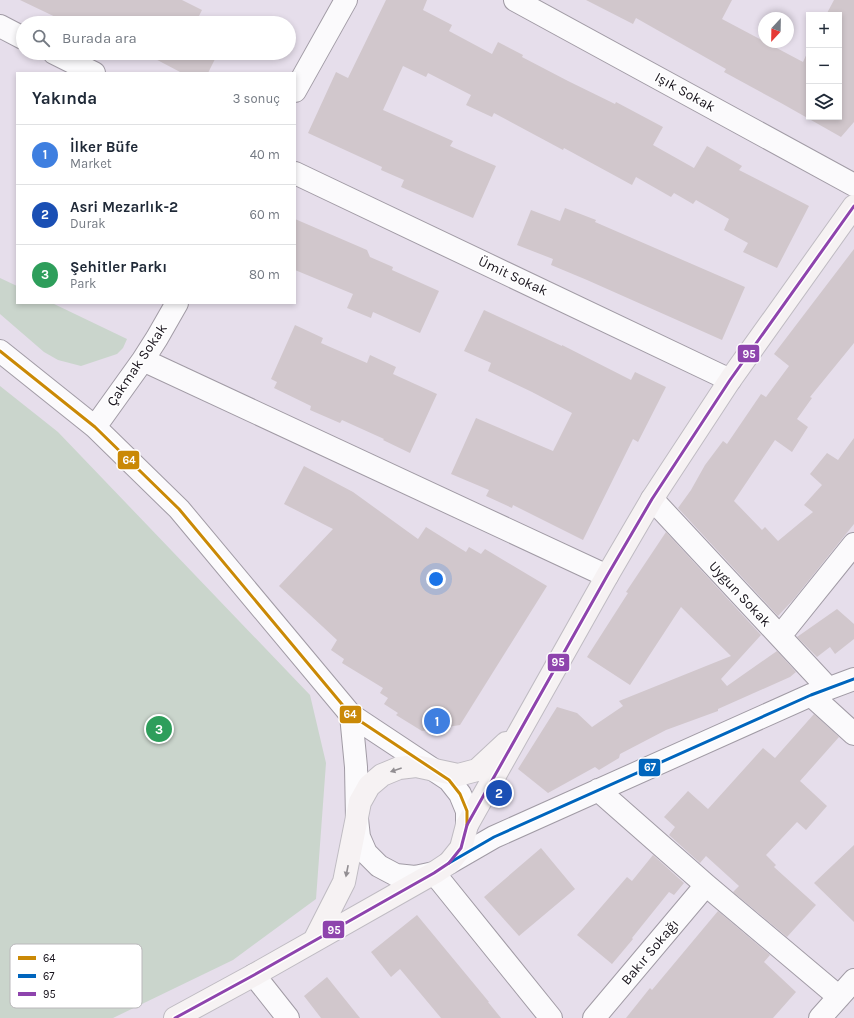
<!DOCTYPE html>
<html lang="tr">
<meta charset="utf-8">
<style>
:root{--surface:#fff;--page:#f2f2f3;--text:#1f2937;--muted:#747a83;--line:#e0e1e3;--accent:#d93025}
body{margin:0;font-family:Karla,sans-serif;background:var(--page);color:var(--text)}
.controls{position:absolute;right:12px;top:12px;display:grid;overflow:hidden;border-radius:0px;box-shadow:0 2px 6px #0003}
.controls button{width:36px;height:36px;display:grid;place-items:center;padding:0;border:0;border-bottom:1px solid var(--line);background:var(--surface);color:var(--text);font:20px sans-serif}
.compass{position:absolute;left:758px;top:12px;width:36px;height:36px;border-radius:50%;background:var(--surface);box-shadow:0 2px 6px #0003;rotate:202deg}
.you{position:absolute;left:436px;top:579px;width:14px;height:14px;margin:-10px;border:3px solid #fff;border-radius:50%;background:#1a73e8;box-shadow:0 0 0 6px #1a73e833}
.badge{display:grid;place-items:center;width:26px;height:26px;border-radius:50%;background:var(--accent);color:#fff;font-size:13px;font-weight:700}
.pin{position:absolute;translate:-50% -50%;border:2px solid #fff;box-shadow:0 1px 4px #0006}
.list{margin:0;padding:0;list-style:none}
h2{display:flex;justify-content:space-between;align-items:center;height:52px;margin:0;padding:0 16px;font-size:17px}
h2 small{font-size:13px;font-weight:400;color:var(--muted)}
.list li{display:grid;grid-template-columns:26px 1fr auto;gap:12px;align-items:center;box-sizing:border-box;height:60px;padding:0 16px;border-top:1px solid var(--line)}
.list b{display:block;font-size:15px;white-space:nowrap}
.list p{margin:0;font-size:13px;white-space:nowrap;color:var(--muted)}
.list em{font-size:13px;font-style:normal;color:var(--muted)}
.icon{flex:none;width:22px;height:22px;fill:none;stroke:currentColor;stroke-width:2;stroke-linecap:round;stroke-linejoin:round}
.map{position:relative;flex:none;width:854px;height:1018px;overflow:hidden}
.search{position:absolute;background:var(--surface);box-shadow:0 2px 6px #0003;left:16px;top:16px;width:280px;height:44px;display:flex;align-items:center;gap:10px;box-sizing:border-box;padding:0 14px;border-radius:22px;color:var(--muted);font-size:15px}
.panel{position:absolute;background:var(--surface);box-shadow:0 2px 6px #0003;left:16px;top:72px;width:280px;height:232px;border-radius:0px}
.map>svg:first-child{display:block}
.green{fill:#cad5cc}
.building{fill:#d1c7cc}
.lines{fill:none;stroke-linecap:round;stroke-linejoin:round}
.minor-casing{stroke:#a19ba5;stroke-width:24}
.major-casing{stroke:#bfbbc2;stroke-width:24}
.minor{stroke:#fbfafc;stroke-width:22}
.major{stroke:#f6f2f3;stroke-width:22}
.bus-1-casing{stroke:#fff;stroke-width:6}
.bus-2-casing{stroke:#fff;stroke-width:6}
.bus-3-casing{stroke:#fff;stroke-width:6}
.bus-1{stroke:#ca8906;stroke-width:3}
.bus-2{stroke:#0065bd;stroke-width:3}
.bus-3{stroke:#8e44ad;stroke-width:3}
.oneway{fill:#928e92}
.labels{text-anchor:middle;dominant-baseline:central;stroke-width:3;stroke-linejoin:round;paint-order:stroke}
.street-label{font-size:14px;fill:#18131c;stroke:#fff}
.key{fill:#fff;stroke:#bab8bb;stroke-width:1}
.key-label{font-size:11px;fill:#18131c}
.line-badge{stroke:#fff;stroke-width:1.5}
.badge-label{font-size:11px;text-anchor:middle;font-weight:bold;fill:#fff}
</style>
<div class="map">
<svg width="854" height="1018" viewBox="0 0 854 1018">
<rect width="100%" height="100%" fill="#e6deeb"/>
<!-- green -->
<path class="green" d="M 0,278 L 17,286 L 17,303 L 52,303 L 127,339 L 123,348 L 117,354 L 81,366 L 58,360 L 44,352 L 0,314 Z
M 0,386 L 58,432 L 310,695 L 326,763 L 316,899 L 233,960 L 113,1018 L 0,1018 Z"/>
<!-- building -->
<path class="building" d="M 20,0 L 182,0 L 202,10 L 196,22 L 197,23 L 68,23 Z
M 386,0 L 427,0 L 423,10 L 452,25 L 449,31 L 492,54 L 498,42 L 523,55 L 522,57 L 568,81 L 615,104 L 616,102 L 663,127 L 653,145 L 694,168 L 707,146 L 742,166 L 739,170 L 809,206 L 777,268 L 743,252 L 748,243 L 724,230 L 729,219 L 696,200 L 693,204 L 674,193 L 671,197 L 636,177 L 632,185 L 564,148 L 563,150 L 494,113 L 492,117 L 466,105 L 471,95 L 428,73 L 426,77 L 403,66 L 383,110 L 453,141 L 450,146 L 496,166 L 473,218 L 401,187 L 404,180 L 381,170 L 382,167 L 308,133 L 336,72 L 348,78 Z
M 586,0 L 732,0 L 722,19 L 803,62 L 809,49 L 809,117 L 839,117 L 839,15 L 826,15 L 834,0 L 854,0 L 854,122 L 841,137 L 781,103 L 724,72 L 726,69 L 636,18 L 633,24 Z
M 144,53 L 218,53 L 208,73 L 182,73 Z
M 565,208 L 596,220 L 595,222 L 745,287 L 722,340 L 587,280 L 551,265 L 553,259 L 517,245 L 531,210 L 560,221 Z
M 295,219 L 367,250 L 370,257 L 393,267 L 392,270 L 439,291 L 420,333 L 373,312 L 371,318 L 347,308 L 353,294 L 295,270 Z
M 854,249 L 854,343 L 810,397 L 812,398 L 797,419 L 808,427 L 792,452 L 775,440 L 734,501 L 762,530 L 765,527 L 778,541 L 813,512 L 804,505 L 822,485 L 810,474 L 827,453 L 838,460 L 854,438 L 854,524 L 793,600 L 778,616 L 678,508 L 691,490 L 705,465 L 723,441 L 727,444 L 761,394 L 766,397 L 789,366 L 774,354 Z
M 484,310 L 562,346 L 562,345 L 631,380 L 635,372 L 666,387 L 638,442 L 633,439 L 583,540 L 513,505 L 512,508 L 486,496 L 489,490 L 451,474 L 476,418 L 553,451 L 572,413 L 532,392 L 488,371 L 491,363 L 464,351 Z
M 295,325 L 323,338 L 321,343 L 367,363 L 370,355 L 396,367 L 393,374 L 437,394 L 410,453 L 383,440 L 384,439 L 342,420 L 340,423 L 310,410 L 311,406 L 274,388 L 277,382 L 271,379 Z
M 304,466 L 353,492 L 418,539 L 426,527 L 466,552 L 469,547 L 481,554 L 485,549 L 547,586 L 460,725 L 422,731 L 396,715 L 398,713 L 384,704 L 388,698 L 380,693 L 383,688 L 342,663 L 344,659 L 331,650 L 337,640 L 279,586 L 333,529 L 284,504 Z
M 666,532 L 761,635 L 721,679 L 727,686 L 777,651 L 796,672 L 790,677 L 718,709 L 718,711 L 666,730 L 620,754 L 619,758 L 599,770 L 595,767 L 548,793 L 518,769 L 557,707 L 577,713 L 592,727 L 623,706 L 619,701 L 731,656 L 681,607 L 630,685 L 587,657 L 628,593 L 626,592 Z
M 837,609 L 854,624 L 854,639 L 835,654 L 830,647 L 817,657 L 797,637 Z
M 814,714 L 839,737 L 800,781 L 827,806 L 806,830 L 797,822 L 766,855 L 776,865 L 774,867 L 816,905 L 787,937 L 733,892 L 739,886 L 706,856 L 700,863 L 669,835 L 675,827 L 664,817 L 688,791 L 708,809 L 763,748 L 775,758 Z
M 854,845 L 854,922 L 814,883 Z
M 541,848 L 575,889 L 519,936 L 484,897 Z
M 653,855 L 684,883 L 674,895 L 669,892 L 632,938 L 633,939 L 612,964 L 577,935 L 627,877 L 632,881 Z
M 718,911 L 770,955 L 764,962 L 796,992 L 773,1018 L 626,1018 L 650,988 L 652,990 Z
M 417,915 L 489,1002 L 488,1002 L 501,1018 L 441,1018 L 400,969 L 391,977 L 371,952 Z
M 327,977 L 360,1018 L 321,1018 L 304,996 Z"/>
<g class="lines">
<!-- minor casing -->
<g class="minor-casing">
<path id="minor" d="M 515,0 L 854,185
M 0,26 L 23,38
M 54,53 L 94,73
M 295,91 L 346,0
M 295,173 L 730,380
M 0,351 L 95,427 L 179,509 L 351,715 L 449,780 L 460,794 L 467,811 L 467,825
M 143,360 L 607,576
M 95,427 L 143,360 L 157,338 L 177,303
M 652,499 L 828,688
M 780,636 L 854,544
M 811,695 L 854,734
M 351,715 L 356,767 L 357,819 L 359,837 L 366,853 L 379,866 L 396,875 L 415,877 L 434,873 L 551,1018
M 598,790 L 706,885 L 839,997
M 449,863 L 494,837 L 811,695 L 854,679
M 254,975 L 288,1018
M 594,1018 L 706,885
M 820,1018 L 854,980"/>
</g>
<!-- major casing -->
<g class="major-casing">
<path id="major" d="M 314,941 L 344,882 L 360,802 L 369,786 L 382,775 L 399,768 L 416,766 L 458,775 L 477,770 L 506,743
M 175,1018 L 254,975 L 434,873 L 449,863 L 461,848 L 467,825 L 607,576 L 652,499 L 730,380 L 854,206"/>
</g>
<!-- minor -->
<use href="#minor" class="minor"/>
<!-- major -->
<use href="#major" class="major"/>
<!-- bus-1 casing -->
<g class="bus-1-casing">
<path id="bus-1" d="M 0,351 L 95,427 L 179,509 L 351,715 L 449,780 L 460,794 L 467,811 L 467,825"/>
</g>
<!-- bus-2 casing -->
<g class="bus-2-casing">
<path id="bus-2" d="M 449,863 L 494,837 L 811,695 L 854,679"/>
</g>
<!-- bus-3 casing -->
<g class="bus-3-casing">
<path id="bus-3" d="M 175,1018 L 254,975 L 434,873 L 449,863 L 461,848 L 467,825 L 607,576 L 652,499 L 730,380 L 854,206"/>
</g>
<!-- bus-1 -->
<use href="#bus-1" class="bus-1"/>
<!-- bus-2 -->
<use href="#bus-2" class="bus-2"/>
<!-- bus-3 -->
<use href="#bus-3" class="bus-3"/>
</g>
<!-- one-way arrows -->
<defs><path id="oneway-solid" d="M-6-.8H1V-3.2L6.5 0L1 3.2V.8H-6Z"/></defs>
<g class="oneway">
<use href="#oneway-solid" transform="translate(396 770) rotate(161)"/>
<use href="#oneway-solid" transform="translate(347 871) rotate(101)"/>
</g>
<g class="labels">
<!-- street labels -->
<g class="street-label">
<text transform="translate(685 92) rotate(29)">Işık Sokak</text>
<text transform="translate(513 276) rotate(25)">Ümit Sokak</text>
<text transform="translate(137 365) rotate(-56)">Çakmak Sokak</text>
<text transform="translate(740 594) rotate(47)">Uygun Sokak</text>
<text transform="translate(650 952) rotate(-50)">Bakır Sokağı</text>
</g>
</g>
<!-- legend -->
<rect x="10" y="944" width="132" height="64" rx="6" class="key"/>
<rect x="18" y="956" width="18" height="4" fill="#ca8906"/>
<rect x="18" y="974" width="18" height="4" fill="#0065bd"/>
<rect x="18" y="992" width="18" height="4" fill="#8e44ad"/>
<g class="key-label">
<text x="43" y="962">64</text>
<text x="43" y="980">67</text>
<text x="43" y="998">95</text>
</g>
<g class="line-badge">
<rect x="737" y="344" width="23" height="19" rx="4" fill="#8e44ad"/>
<rect x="117" y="450" width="23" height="20" rx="4" fill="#ca8906"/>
<rect x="547" y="653" width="23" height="19" rx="4" fill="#8e44ad"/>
<rect x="339" y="705" width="23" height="19" rx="4" fill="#ca8906"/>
<rect x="638" y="758" width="23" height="19" rx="4" fill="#0065bd"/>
<rect x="322" y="920" width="23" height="19" rx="4" fill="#8e44ad"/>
</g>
<g class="badge-label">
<text x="749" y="358">95</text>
<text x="129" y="464">64</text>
<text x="558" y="666">95</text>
<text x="350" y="718">64</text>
<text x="650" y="771">67</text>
<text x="334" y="934">95</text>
</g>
</svg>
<div class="controls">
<button>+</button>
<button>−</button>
<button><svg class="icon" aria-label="layers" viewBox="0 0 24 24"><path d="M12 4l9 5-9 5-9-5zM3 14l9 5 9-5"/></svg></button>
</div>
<svg class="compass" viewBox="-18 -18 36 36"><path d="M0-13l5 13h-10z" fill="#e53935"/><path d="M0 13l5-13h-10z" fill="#747a83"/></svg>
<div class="you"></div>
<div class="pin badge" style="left:437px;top:721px;background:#3f7fe0">1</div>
<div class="pin badge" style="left:499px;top:793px;background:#1a4fb4">2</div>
<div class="pin badge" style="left:159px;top:729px;background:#2e9e5b">3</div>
<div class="search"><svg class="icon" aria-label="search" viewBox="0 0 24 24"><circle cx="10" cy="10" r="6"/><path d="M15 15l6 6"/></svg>Burada ara</div>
<section class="panel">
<h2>Yakında<small>3 sonuç</small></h2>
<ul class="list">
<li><span class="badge" style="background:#3f7fe0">1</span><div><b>İlker Büfe</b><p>Market</p></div><em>40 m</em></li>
<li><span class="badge" style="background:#1a4fb4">2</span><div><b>Asri Mezarlık-2</b><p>Durak</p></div><em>60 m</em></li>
<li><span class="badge" style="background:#2e9e5b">3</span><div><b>Şehitler Parkı</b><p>Park</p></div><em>80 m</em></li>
</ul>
</section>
</div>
